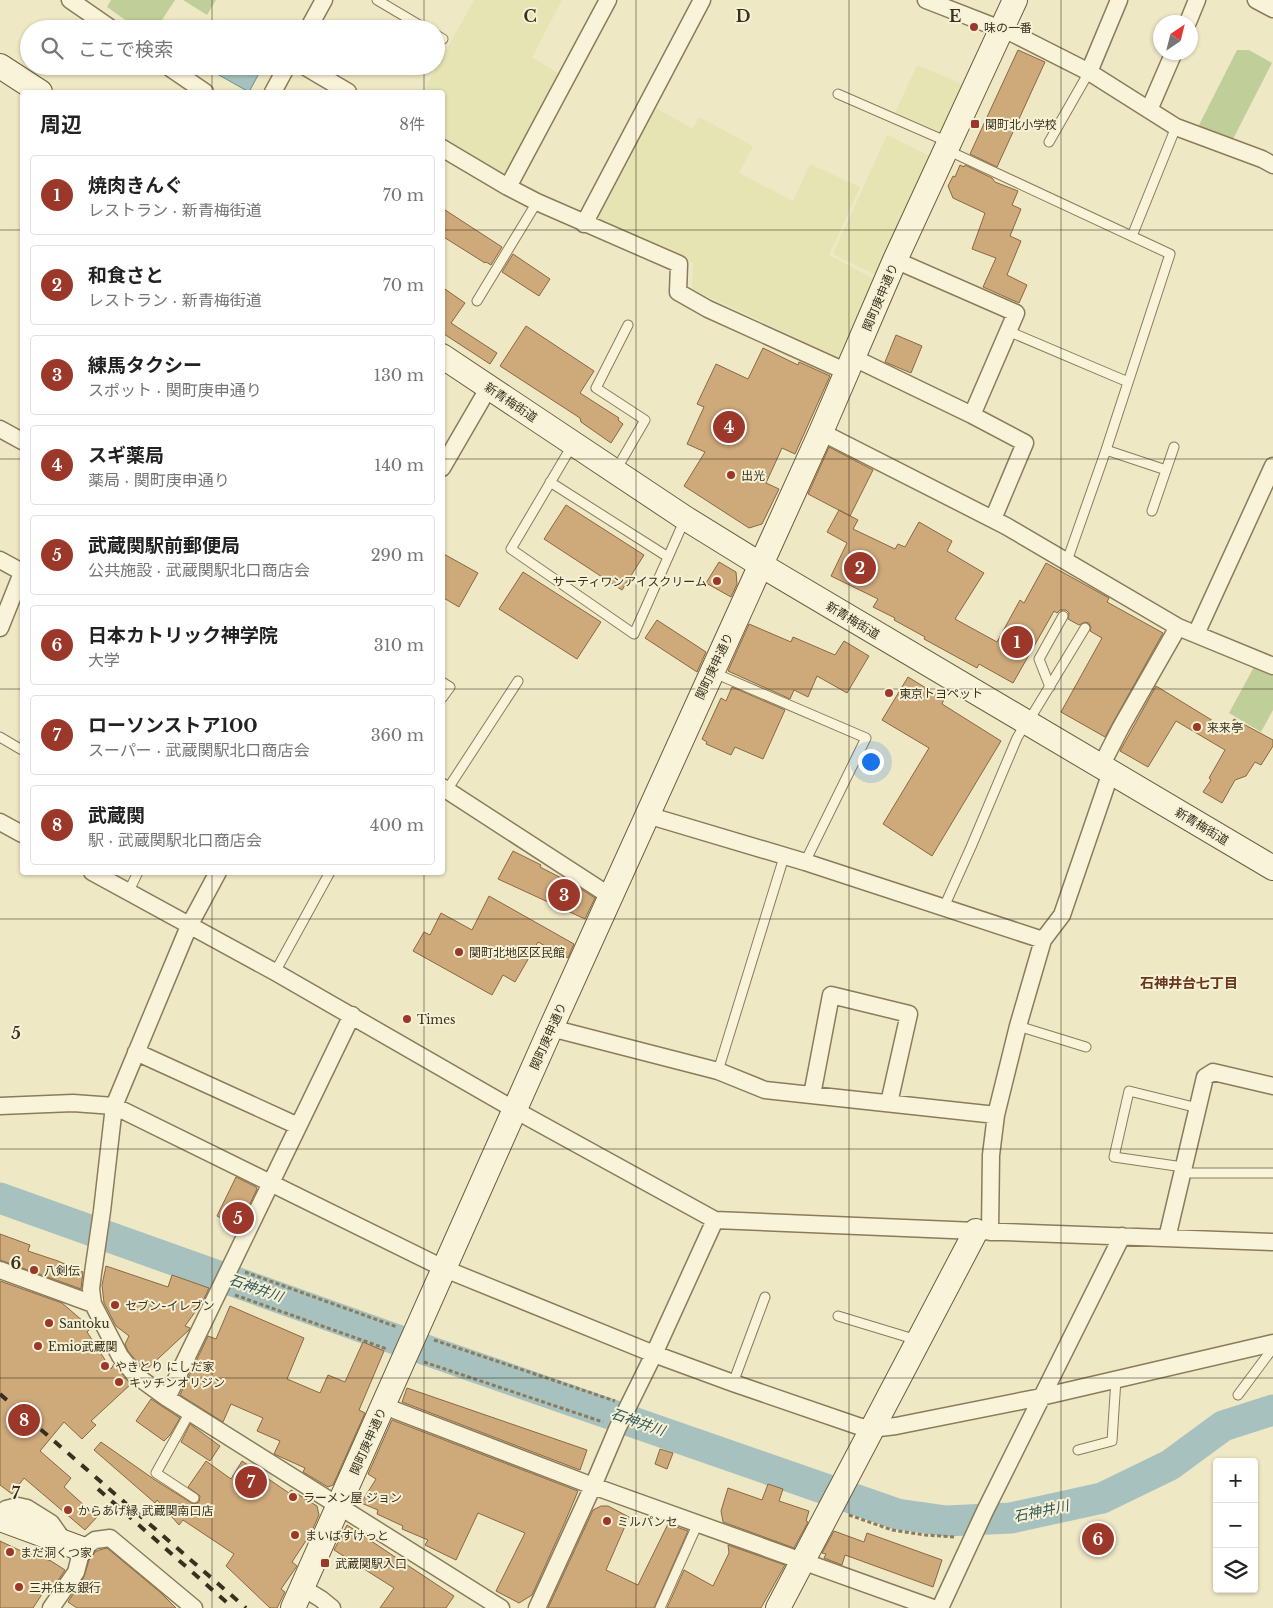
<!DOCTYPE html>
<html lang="ja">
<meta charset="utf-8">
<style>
:root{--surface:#fff;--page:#f6f6f6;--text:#222;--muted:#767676;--line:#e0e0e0;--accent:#9b3829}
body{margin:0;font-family:"Libre Baskerville","Noto Sans JP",serif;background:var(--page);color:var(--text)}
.controls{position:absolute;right:15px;bottom:15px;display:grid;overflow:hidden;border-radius:5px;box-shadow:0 1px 4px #0004}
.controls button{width:45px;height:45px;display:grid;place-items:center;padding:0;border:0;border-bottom:1px solid var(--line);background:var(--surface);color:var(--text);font:25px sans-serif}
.compass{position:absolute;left:1153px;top:15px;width:45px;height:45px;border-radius:50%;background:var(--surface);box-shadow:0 1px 4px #0004;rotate:35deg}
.you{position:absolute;left:870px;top:761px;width:18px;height:18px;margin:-12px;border:4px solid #fff;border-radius:50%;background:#1a73e8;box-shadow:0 0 0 8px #1a73e833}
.badge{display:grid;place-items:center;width:32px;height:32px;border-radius:50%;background:var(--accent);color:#fff;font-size:16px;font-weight:700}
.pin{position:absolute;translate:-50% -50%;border:2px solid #fff;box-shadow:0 1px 5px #0006}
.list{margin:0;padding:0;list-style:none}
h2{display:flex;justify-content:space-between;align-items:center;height:65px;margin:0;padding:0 20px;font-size:21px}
h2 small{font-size:16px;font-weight:400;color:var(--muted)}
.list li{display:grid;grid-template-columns:32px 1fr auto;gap:15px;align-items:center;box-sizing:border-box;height:80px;margin:0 10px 10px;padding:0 10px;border:1px solid var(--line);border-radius:5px}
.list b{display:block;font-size:19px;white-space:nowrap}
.list p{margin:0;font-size:16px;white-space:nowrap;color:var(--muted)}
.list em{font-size:16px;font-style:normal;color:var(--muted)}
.icon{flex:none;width:28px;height:28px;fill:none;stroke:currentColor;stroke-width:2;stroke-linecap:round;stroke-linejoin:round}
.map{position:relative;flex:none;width:1273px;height:1608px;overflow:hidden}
.search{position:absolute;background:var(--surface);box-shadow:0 1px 4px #0004;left:20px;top:20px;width:425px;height:55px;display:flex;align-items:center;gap:12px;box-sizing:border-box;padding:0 18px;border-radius:28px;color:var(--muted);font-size:19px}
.panel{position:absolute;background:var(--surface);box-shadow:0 1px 4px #0004;left:20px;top:90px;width:425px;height:785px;border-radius:5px}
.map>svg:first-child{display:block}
.farmland{fill:#e5e4b2}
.green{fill:#c0ce99}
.water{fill:#a7c2be;stroke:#6d918d}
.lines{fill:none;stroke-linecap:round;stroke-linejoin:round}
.river{stroke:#a7c2be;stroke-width:31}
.building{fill:#cea97a;stroke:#8a6840}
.lane-casing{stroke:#8b7b5b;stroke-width:11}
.street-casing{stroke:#8b7b5b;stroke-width:19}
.secondary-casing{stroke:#6c5c3e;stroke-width:26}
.path{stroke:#8b7b5b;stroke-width:3;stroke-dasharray:4 2.5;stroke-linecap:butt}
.lane{stroke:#f9f4d9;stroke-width:9}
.street{stroke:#f9f4d9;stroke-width:16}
.secondary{stroke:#f9f4d9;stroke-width:24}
.rail{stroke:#3a301f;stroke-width:4;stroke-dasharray:9 9;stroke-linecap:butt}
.grid{fill:none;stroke:#3a301f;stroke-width:1;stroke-opacity:0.55}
.poi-dot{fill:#9b3829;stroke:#f6f1d5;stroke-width:2}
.labels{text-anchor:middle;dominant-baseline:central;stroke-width:4;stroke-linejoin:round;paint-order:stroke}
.poi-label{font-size:12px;fill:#3a301f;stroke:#f6f1d5;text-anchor:start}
.street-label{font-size:12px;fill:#3a301f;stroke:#f6f1d5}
.neighbourhood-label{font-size:14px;font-weight:bold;fill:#68371d;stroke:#f6f1d5}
.water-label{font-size:14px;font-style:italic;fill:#2e575a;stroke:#f6f1d5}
.grid-label{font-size:16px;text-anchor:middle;font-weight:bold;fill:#3a301f;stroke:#f6f1d5;stroke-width:4;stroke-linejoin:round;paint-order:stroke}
</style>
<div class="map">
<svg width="1273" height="1608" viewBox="0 0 1273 1608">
<rect width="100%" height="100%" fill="#efe8c5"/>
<!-- farmland -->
<path class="farmland" d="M 474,0 L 562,0 L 532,57 L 559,74 L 504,176 L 443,141 L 442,92 L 423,92 Z
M 917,65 L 964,85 L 943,133 L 895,113 Z
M 656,108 L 693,129 L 699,117 L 753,146 L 739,173 L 793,201 L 810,164 L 860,187 L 829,255 L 876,280 L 842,359 L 692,289 L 693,263 L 597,219 Z
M 887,135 L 932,157 L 878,276 L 833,254 Z"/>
<!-- green -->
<path class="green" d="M 111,0 L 175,0 L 156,29 L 138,29 L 107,7 Z
M 183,0 L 216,0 L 207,15 Z
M 1237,50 L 1249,50 L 1272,63 L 1232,141 L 1198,127 Z
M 1254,667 L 1273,676 L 1273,710 L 1261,732 L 1229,713 Z"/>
<!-- water -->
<path class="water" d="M 203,66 L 263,66 L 249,92 Z"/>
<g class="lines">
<!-- river -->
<path class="river" d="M 0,1198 L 423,1349 L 897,1514 L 946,1521 L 1011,1518 L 1102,1498 L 1170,1465 L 1223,1426 L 1273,1410"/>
</g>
<!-- building -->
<path class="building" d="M 1018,50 L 1045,62 L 997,167 L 970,154 Z
M 960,165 L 964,167 L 965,165 L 992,178 L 995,182 L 1018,191 L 1012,205 L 1021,209 L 1010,236 L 1021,241 L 1007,275 L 1027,285 L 1019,303 L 983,287 L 996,258 L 972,249 L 985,213 L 953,198 L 948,186 L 953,176 L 955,177 Z
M 442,208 L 502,247 L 491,265 L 486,262 L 485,263 L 442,236 Z
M 513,254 L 550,279 L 539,296 L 502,272 Z
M 442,287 L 465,303 L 451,323 L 497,353 L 490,364 L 444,334 L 442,336 Z
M 526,326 L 594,371 L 580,393 L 619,418 L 618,420 L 623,424 L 611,443 L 581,422 L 580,418 L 500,366 Z
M 896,335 L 922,346 L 911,373 L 885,362 Z
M 763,348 L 798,365 L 799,362 L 830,376 L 795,454 L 782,448 L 766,483 L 779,489 L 762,524 L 749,528 L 684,486 L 705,452 L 687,444 L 704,407 L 697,404 L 716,364 L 748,379 Z
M 829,447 L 873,470 L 850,516 L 808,494 Z
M 566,505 L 644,555 L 622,590 L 544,539 Z
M 839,510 L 858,520 L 853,529 L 895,549 L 898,544 L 905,547 L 919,522 L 952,541 L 947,551 L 984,573 L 955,619 L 997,642 L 1020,600 L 1024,603 L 1046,563 L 1109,598 L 1107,602 L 1163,633 L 1105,737 L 1061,712 L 1102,638 L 1090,631 L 1091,628 L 1089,623 L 1085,622 L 1079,625 L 1068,619 L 1069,613 L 1066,610 L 1060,610 L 1057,613 L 1054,611 L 1013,683 L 979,664 L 977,668 L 924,639 L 925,637 L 894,620 L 895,618 L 873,607 L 878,599 L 831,576 L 847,543 L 827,532 Z
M 442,553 L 478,573 L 459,607 L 442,597 Z
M 719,562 L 736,572 L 737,584 L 731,597 L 706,583 Z
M 523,572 L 601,622 L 577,659 L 499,609 Z
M 657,620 L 706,652 L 697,672 L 645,638 Z
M 749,624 L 791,642 L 793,637 L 835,655 L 844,641 L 869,656 L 847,693 L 817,676 L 808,697 L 794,690 L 790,699 L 728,671 Z
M 908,677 L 944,699 L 942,704 L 1001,741 L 932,856 L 883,824 L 929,748 L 882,720 Z
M 1156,686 L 1228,730 L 1234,719 L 1273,740 L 1273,746 L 1261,765 L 1255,762 L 1246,776 L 1235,780 L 1222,803 L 1203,792 L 1211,780 L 1209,778 L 1225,750 L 1176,721 L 1148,767 L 1120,751 Z
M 732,687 L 785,710 L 763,759 L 735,747 L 731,755 L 706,744 L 707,742 L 702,739 L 721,698 L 726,701 Z
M 513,851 L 541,865 L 540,867 L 573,884 L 595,898 L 585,919 L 498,879 Z
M 489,896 L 574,944 L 568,958 L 538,942 L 515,982 L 503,975 L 492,995 L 413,951 L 424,932 L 430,935 L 441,913 L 472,930 Z
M 236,1177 L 256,1187 L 257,1189 L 239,1227 L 217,1216 Z
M 0,1234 L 30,1245 L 28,1251 L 58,1261 L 83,1272 L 81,1289 L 0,1260 Z
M 106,1266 L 168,1287 L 172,1275 L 209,1288 L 203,1301 L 185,1326 L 190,1328 L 189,1330 L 146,1370 L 141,1367 L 128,1351 L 125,1344 L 129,1336 L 116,1326 L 104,1303 L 102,1285 Z
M 0,1281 L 62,1303 L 91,1328 L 87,1332 L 111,1369 L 114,1364 L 131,1384 L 91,1421 L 96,1425 L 82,1439 L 64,1422 L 40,1451 L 71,1478 L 64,1487 L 97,1517 L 85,1530 L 24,1478 L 12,1494 L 0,1485 Z
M 230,1306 L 304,1338 L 287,1379 L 320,1393 L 328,1375 L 345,1382 L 363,1342 L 384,1351 L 359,1410 L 365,1413 L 333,1485 L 328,1487 L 303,1472 L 305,1468 L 274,1454 L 280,1441 L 257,1431 L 263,1418 L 231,1404 L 223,1422 L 180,1395 L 208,1336 L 216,1339 Z
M 407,1388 L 587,1450 L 580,1470 L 402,1402 Z
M 151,1399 L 180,1418 L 170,1435 L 164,1441 L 136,1421 Z
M 392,1420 L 578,1491 L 565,1522 L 532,1595 L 519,1603 L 496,1591 L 525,1533 L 478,1513 L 456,1560 L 425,1545 L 428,1540 L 402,1529 L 403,1526 L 377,1514 L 378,1510 L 361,1503 L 376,1479 L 368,1474 Z
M 190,1424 L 220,1446 L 210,1461 L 181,1442 Z
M 101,1442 L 155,1480 L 193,1504 L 199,1502 L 200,1496 L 188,1487 L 206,1461 L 231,1479 L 242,1461 L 289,1493 L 291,1490 L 317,1506 L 319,1515 L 311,1533 L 292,1562 L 297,1566 L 281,1589 L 285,1592 L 277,1608 L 270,1608 L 226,1566 L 234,1554 L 183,1520 L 179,1525 L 157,1500 L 155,1503 L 94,1450 Z
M 660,1449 L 673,1453 L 667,1469 L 655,1464 Z
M 768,1484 L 783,1489 L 779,1501 L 809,1511 L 806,1521 L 808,1522 L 794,1548 L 723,1522 L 721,1511 L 728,1488 L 762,1500 Z
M 601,1506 L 608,1506 L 629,1517 L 606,1570 L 638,1585 L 668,1524 L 688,1531 L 654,1608 L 548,1608 L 593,1510 Z
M 347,1525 L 454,1596 L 446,1608 L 380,1608 L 394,1588 L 334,1550 Z
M 834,1531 L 864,1542 L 867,1533 L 942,1560 L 933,1587 L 845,1555 L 842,1565 L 824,1558 L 826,1554 L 822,1553 Z
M 0,1541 L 19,1550 L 51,1561 L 65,1570 L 51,1591 L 46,1588 L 33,1608 L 0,1608 Z
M 728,1545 L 785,1565 L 761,1608 L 667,1608 L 684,1570 L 713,1586 L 729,1553 Z
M 107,1548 L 161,1593 L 176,1608 L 77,1608 L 68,1602 L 84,1577 L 89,1560 L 95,1552 L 99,1550 Z"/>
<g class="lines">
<!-- lane casing -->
<g class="lane-casing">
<path id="lane" d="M 377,0 L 426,29
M 436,35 L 443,39
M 838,94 L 948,142
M 1049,142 L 1089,72
M 947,150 L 1170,254 L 1106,450 L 1067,561
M 1132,236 L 1176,127
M 477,301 L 537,202
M 1008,331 L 1128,382
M 573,444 L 511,549 L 634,634 L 685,519
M 1106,450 L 1166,470
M 616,470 L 645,420 L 596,388 L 628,325
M 550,482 L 668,557
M 1152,511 L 1174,447
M 712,672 L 866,738 L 805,862
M 442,682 L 450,687 L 442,698
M 1050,687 L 1039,659 L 1063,616
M 1028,722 L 1085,628
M 0,737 L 22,750
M 447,790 L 518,681
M 128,893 L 138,872
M 944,907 L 971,847 L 1017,738 L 1026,723
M 275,972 L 330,872
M 1018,1026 L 1086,1047
M 718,1071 L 784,857
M 1183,1167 L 1114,1157 L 1129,1091 L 1198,1108
M 1182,1173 L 1273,1173
M 838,1316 L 917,1340
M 733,1383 L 765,1297
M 1238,1395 L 1273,1348
M 190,1412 L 156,1473 L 194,1498
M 1078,1450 L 1112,1441 L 1116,1379
M 660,1608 L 698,1523"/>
</g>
<!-- street casing -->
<g class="street-casing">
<path id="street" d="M 70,0 L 112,29
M 926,0 L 1016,35 L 1089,72 L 1176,127 L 1262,159 L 1273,165
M 1256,0 L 1273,9
M 1188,22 L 1197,0
M 308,29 L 324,0
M 167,66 L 205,92
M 304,66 L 348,92
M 1089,72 L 1119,0
M 273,92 L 287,66
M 1149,110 L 1174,52
M 442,148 L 508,187 L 537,202 L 679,264 L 678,292 L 708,309 L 847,372
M 508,187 L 608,0
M 584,224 L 702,0
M 895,260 L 1016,313 L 972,415 L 1025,443 L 993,519
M 854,358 L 972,415
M 0,429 L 22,441
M 821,432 L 1006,526 L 1178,627 L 1273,666
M 442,468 L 489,387
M 0,560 L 22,572
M 0,628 L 22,573
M 1196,634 L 1273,466
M 1101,766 L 1121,727 L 1178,627
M 442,787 L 610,896
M 647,815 L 805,862 L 1043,940
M 0,822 L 22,834
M 92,872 L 275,972 L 515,1110 L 715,1220 L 976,1231 L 1273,1242
M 218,872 L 189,926 L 114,1106 L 102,1211 L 93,1273 L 91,1289 L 93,1304 L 120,1356 L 134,1374 L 167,1398 L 501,1608
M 551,1028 L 718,1071 L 765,1090 L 996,1115
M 136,1052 L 298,1126
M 812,1095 L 831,995 L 909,1014 L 889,1103
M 0,1106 L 73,1103 L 114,1106 L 445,1269 L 654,1354 L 733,1383 L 858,1426 L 871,1429 L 896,1426 L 1041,1397 L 1273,1343
M 990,1232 L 991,1155 L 996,1115 L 1018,1026 L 1043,940 L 1062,915 L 1111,772
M 1167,1238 L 1205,1077 L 1213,1072 L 1273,1086
M 0,1270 L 93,1304
M 167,1398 L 352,1015
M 384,1406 L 593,1486 L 933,1608
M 0,1514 L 6,1509 L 18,1506 L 27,1508 L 51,1523 L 65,1543
M 303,1588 L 321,1599 L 332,1608
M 51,1608 L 76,1572 L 82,1549 L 95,1540 L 110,1538 L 194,1608
M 537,1608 L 593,1486 L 618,1427 L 654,1354 L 715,1220
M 940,1608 L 985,1511 L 1122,1236"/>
</g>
<!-- secondary casing -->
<g class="secondary-casing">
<path id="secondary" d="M 0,66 L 40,92
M 442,356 L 685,518 L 761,565 L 1273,868
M 0,1519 L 82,1549
M 293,1608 L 551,1028 L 821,432 L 895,260 L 1015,0
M 778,1608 L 976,1231"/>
</g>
<!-- path -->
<path class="path" d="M 245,1272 L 397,1327
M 235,1295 L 387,1349
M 434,1340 L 615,1401
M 424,1362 L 603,1422
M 849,1515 L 892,1530 L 925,1535 L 955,1537"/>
<!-- lane -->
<use href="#lane" class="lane"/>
<!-- street -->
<use href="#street" class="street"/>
<!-- secondary -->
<use href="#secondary" class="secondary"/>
<!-- rail -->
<path class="rail" d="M 0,1394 L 246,1608
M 98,1489 L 233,1608"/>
</g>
<!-- grid -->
<path class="grid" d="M 212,0 L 212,29M 424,0 L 424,29M 636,0 L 636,1608M 849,0 L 849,1608M 1061,0 L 1061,1608M 212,66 L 212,92M 424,66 L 424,92M 0,230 L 22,230M 442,230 L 1273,230M 0,459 L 22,459M 442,459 L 1273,459M 0,689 L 22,689M 442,689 L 1273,689M 212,872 L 212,1608M 424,872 L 424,1608M 0,919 L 1273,919M 0,1149 L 1273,1149M 0,1378 L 1273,1378"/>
<!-- markers -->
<g class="poi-dot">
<circle cx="974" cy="27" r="5"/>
<rect x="970" y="119" width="10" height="10" rx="2.5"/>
<circle cx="731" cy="475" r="5"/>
<circle cx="717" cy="581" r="5"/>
<circle cx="889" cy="693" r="5"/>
<circle cx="1197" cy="727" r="5"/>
<circle cx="459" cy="952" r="5"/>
<circle cx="407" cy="1019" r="5"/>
<circle cx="34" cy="1270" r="5"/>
<circle cx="115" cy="1305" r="5"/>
<circle cx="49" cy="1323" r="5"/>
<circle cx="38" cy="1346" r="5"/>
<circle cx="105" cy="1366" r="5"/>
<circle cx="119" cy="1382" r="5"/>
<circle cx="293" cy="1497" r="5"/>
<circle cx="68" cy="1510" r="5"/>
<circle cx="607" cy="1521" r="5"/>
<circle cx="295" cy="1535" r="5"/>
<circle cx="10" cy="1552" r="5"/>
<rect x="320" y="1558" width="10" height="10" rx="2.5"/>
<circle cx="19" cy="1587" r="5"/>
</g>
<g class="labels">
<!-- poi labels -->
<g class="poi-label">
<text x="984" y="27">味の一番</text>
<text x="985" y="124">関町北小学校</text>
<text x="741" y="475">出光</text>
<text x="707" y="581" text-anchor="end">サーティワンアイスクリーム</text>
<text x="899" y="693">東京トヨペット</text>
<text x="1207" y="727">来来亭</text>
<text x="469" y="952">関町北地区区民館</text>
<text x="417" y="1019">Times</text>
<text x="44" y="1270">八剣伝</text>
<text x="125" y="1305">セブン-イレブン</text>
<text x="59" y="1323">Santoku</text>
<text x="48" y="1346">Emio武蔵関</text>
<text x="115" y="1366">やきとり にしだ家</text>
<text x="129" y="1382">キッチンオリジン</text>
<text x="303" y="1497">ラーメン屋 ジョン</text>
<text x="78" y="1510">からあげ縁 武蔵関南口店</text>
<text x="617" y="1521">ミルパンセ</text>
<text x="305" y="1535">まいばすけっと</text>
<text x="20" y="1552">まだ洞くつ家</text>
<text x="335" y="1563">武蔵関駅入口</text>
<text x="29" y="1587">三井住友銀行</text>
</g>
<!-- street labels -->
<g class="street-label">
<text transform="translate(880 297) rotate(-67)">関町庚申通り</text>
<text transform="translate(511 402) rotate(34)">新青梅街道</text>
<text transform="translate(853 620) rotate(31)">新青梅街道</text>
<text transform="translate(714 666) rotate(-65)">関町庚申通り</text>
<text transform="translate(1202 826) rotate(31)">新青梅街道</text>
<text transform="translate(548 1036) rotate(-66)">関町庚申通り</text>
<text transform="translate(368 1441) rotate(-66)">関町庚申通り</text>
</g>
<!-- neighbourhood labels -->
<g class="neighbourhood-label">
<text x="1189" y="983">石神井台七丁目</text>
</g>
<!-- water labels -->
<g class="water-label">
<text transform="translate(256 1288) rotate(19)">石神井川</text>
<text transform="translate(638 1422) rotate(19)">石神井川</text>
<text transform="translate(1041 1511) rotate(-12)">石神井川</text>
</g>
</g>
<g class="grid-label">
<text x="530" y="22">C</text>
<text x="743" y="22">D</text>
<text x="955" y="22">E</text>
<text x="16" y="1039">5</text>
<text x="16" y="1269">6</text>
<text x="16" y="1499">7</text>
</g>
</svg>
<div class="controls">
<button>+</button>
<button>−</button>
<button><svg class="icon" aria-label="layers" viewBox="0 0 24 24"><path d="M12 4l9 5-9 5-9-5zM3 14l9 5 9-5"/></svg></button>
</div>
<svg class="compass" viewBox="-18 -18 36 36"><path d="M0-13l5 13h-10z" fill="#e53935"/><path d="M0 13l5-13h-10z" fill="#767676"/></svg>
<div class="you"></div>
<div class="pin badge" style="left:1017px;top:642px">1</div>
<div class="pin badge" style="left:860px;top:568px">2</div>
<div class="pin badge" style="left:564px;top:895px">3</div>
<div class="pin badge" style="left:729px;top:427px">4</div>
<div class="pin badge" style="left:238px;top:1218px">5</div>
<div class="pin badge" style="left:1098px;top:1539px">6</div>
<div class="pin badge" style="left:251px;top:1482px">7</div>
<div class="pin badge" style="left:24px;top:1420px">8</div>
<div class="search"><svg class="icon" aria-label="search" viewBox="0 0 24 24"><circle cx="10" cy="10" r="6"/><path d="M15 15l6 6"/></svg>ここで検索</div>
<section class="panel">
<h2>周辺<small>8件</small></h2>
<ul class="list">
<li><span class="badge">1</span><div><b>焼肉きんぐ</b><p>レストラン · 新青梅街道</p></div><em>70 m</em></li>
<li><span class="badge">2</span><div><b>和食さと</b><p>レストラン · 新青梅街道</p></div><em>70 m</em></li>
<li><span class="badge">3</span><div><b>練馬タクシー</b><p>スポット · 関町庚申通り</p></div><em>130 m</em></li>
<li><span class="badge">4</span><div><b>スギ薬局</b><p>薬局 · 関町庚申通り</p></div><em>140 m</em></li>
<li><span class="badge">5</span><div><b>武蔵関駅前郵便局</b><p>公共施設 · 武蔵関駅北口商店会</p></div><em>290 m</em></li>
<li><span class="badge">6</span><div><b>日本カトリック神学院</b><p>大学</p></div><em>310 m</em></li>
<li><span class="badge">7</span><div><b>ローソンストア100</b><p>スーパー · 武蔵関駅北口商店会</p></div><em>360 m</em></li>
<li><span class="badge">8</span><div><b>武蔵関</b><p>駅 · 武蔵関駅北口商店会</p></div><em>400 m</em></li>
</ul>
</section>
</div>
